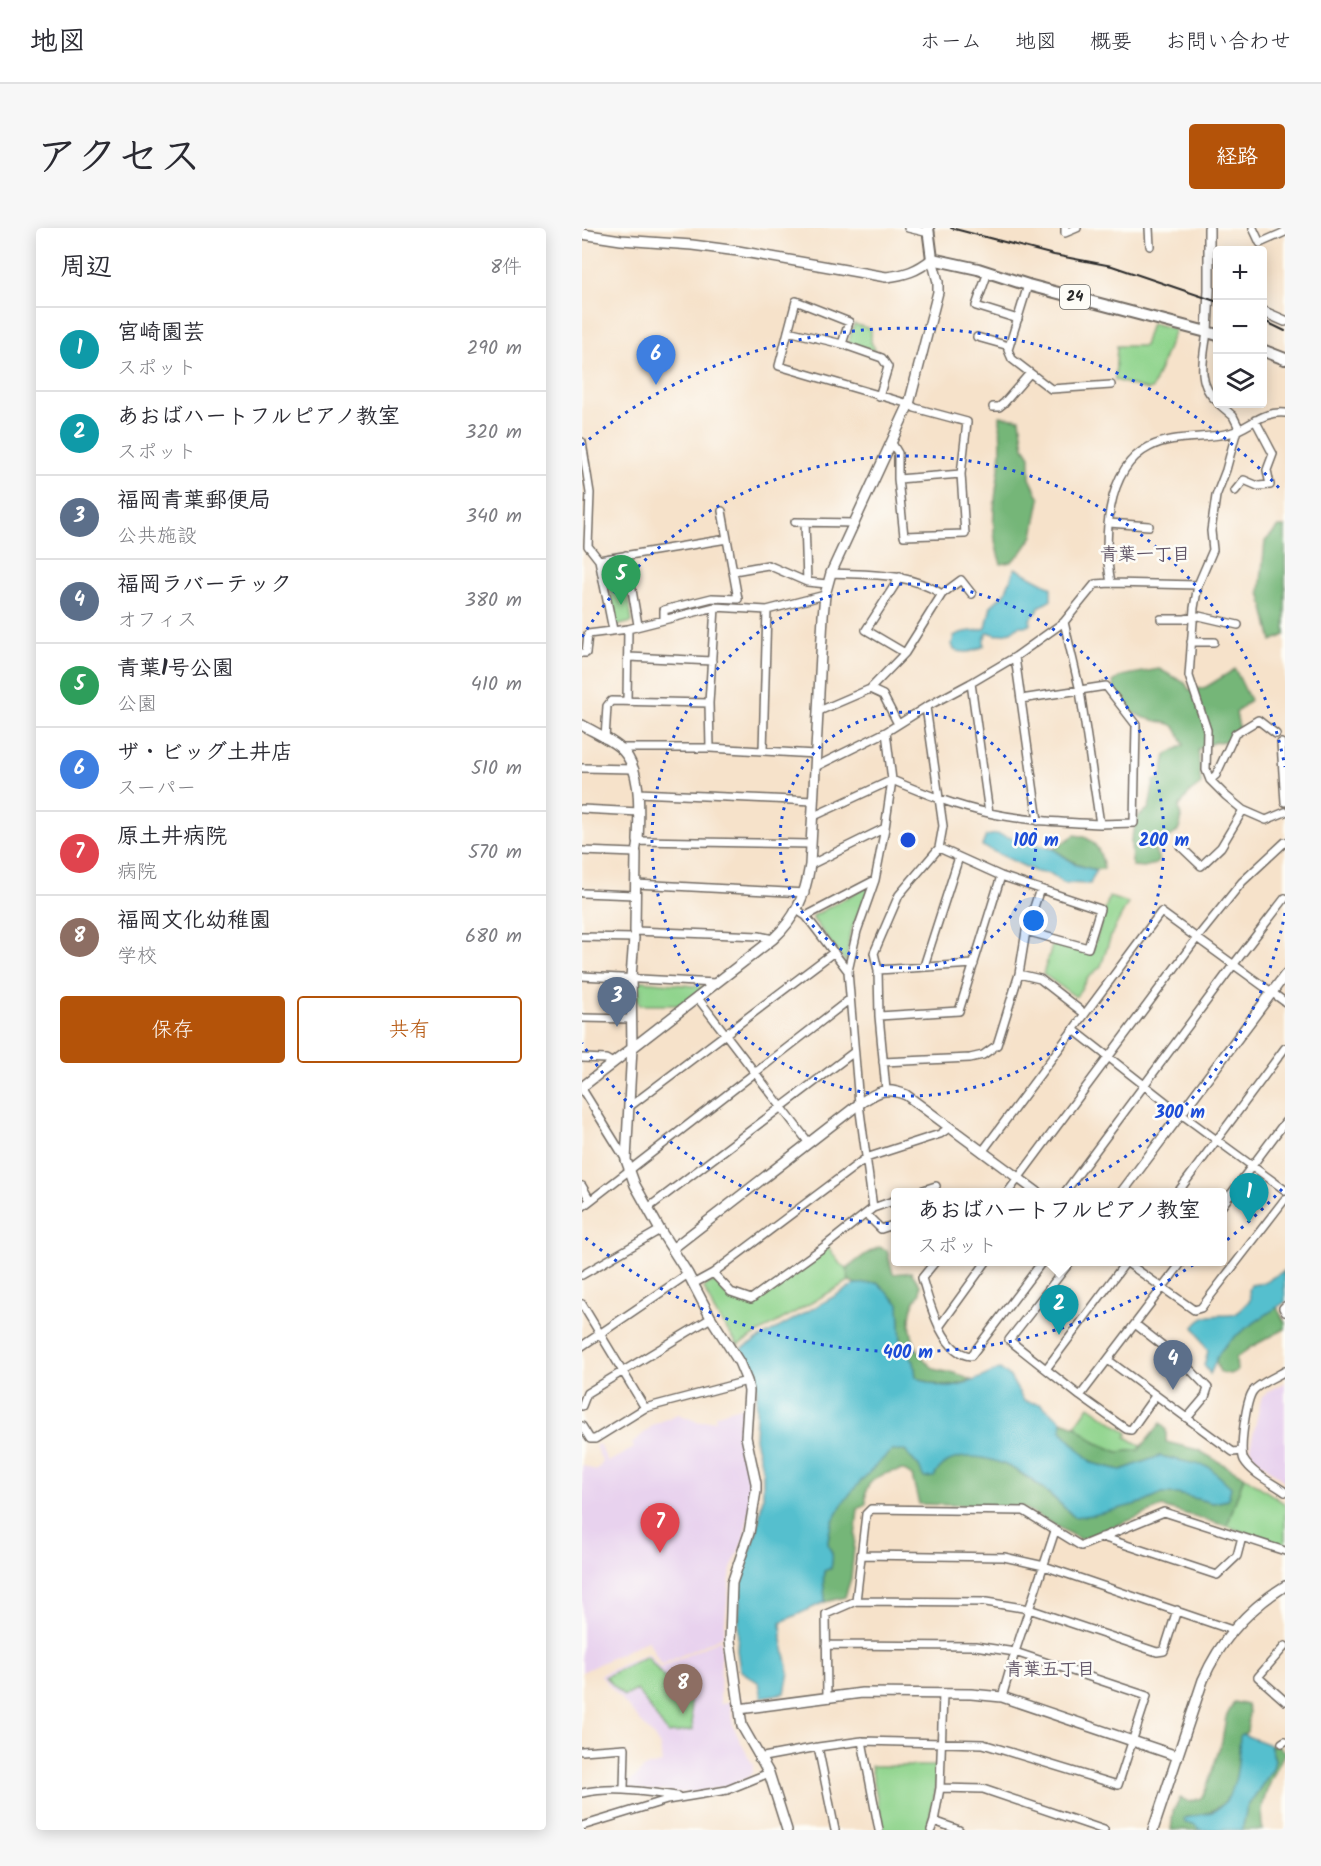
<!DOCTYPE html>
<html lang="ja">
<meta charset="utf-8">
<style>
:root{--surface:#fff;--page:#f7f7f7;--text:#2b2b33;--muted:#7c7c81;--line:#e1e1e2;--accent:#b45309}
body{margin:0;font-family:Kalam,"Klee One",sans-serif;background:var(--page);color:var(--text)}
.controls{position:absolute;right:18px;top:18px;display:grid;overflow:hidden;border-radius:6px;box-shadow:0 3px 15px #0003}
.controls button{width:54px;height:54px;display:grid;place-items:center;padding:0;border:0;border-bottom:2px solid var(--line);background:var(--surface);color:var(--text);font:30px sans-serif}
.you{position:absolute;left:452px;top:693px;width:21px;height:21px;margin:-15px;border:4px solid #fff;border-radius:50%;background:#1a73e8;box-shadow:0 0 0 9px #1a73e833}
.badge{display:grid;place-items:center;width:39px;height:39px;border-radius:50%;background:var(--accent);color:#fff;font-size:20px;font-weight:700}
.pin{position:absolute;translate:-50% -50px;filter:drop-shadow(0 2px 3px #0008)}
.pin::after{content:'';position:absolute;top:32px;width:21px;height:18px;background:inherit;clip-path:polygon(0 0,100% 0,50% 100%)}
.popup{position:absolute;left:309px;top:960px;width:336px;height:78px;box-sizing:border-box;display:grid;place-content:center;border-radius:6px;background:var(--surface);filter:drop-shadow(0 2px 4px #0005);font-size:20px;white-space:nowrap;color:var(--muted)}
.popup b{font-size:22px;color:var(--text)}
.popup::after{content:'';position:absolute;left:50%;top:100%;margin-left:-12px;border:12px solid transparent;border-top-color:var(--surface)}
.list{margin:0;padding:0;list-style:none}
h2{display:flex;justify-content:space-between;align-items:center;height:78px;margin:0;padding:0 24px;font-size:26px}
h2 small{font-size:20px;font-weight:400;color:var(--muted)}
.list li{display:grid;grid-template-columns:39px 1fr auto;gap:18px;align-items:center;box-sizing:border-box;height:84px;padding:0 24px;border-top:2px solid var(--line)}
.list b{display:block;font-size:22px;white-space:nowrap}
.list p{margin:0;font-size:20px;white-space:nowrap;color:var(--muted)}
.list em{font-size:20px;font-style:normal;color:var(--muted)}
.actions{display:flex;gap:12px;padding:18px 24px}
.actions a{flex:1;padding:14px 0;border:2px solid var(--accent);border-radius:6px;text-align:center;font-size:21px;color:var(--accent)}
.actions .main{background:var(--accent);color:#fff}
.icon{flex:none;width:33px;height:33px;fill:none;stroke:currentColor;stroke-width:2;stroke-linecap:round;stroke-linejoin:round}
.map{position:relative;flex:none;width:703px;height:1602px;overflow:hidden;border-radius:6px}
header{display:flex;align-items:center;gap:36px;box-sizing:border-box;height:84px;padding:0 30px;background:var(--surface);border-bottom:2px solid var(--line)}
header strong{font-size:28px}
nav{display:flex;gap:33px;margin-inline-start:auto;font-size:21px}
.intro{display:flex;align-items:center;justify-content:space-between;box-sizing:border-box;height:144px;padding:0 36px}
h1{margin:0;font-size:42px}
.button{padding:15px 27px;border-radius:6px;background:var(--accent);color:#fff;font-size:21px;font-weight:700}
main{display:flex;gap:36px;padding:0 36px}
aside{flex:1;background:var(--surface);border-radius:6px;box-shadow:0 3px 15px #0003}
.map>svg:first-child{display:block}
.built{fill:#e8d2ee}
.green{fill:#90d48d;stroke:#5e805c;stroke-width:1.5}
.forest{fill:#74b678;stroke:#507052;stroke-width:1.5}
.water{fill:#54bfce;stroke:#40757c;stroke-width:1.5}
.lines{fill:none;stroke-linecap:round;stroke-linejoin:round}
.minor-casing{stroke:#726b63;stroke-width:10}
.tertiary-casing{stroke:#726b63;stroke-width:12}
.primary-casing{stroke:#726b63;stroke-width:14}
.minor{stroke:#fff;stroke-width:7}
.tertiary{stroke:#fff;stroke-width:9}
.primary{stroke:#fff;stroke-width:10}
.rail{stroke:#2b2b2b;stroke-width:2}
.ring{fill:none;stroke:#1d4ed8;stroke-width:3;stroke-dasharray:3 6}
.labels{text-anchor:middle;dominant-baseline:central;stroke-width:5;stroke-linejoin:round;paint-order:stroke}
.shield{fill:#fdfcf7;stroke:#6a6a68;stroke-width:1.5}
.shield-label{font-size:15px;font-weight:bold;fill:#2b2b2b}
.neighbourhood-label{font-size:18px;font-weight:bold;fill:#605466;stroke:#fdfcf7}
.centre{fill:#1d4ed8;stroke:#fdfcf7;stroke-width:3}
.ring-label{font-size:18px;text-anchor:middle;font-weight:bold;fill:#1d4ed8;stroke:#fdfcf7;stroke-width:5;stroke-linejoin:round;paint-order:stroke}
</style>
<header>
<strong>地図</strong>
<nav><a>ホーム</a><a>地図</a><a>概要</a><a>お問い合わせ</a></nav>
</header>
<div class="intro"><h1>アクセス</h1><a class="button">経路</a></div>
<main>
<aside>
<h2>周辺<small>8件</small></h2>
<ul class="list">
<li><span class="badge" style="background:#0f9aa8">1</span><div><b>宮崎園芸</b><p>スポット</p></div><em>290 m</em></li>
<li><span class="badge" style="background:#0f9aa8">2</span><div><b>あおばハートフルピアノ教室</b><p>スポット</p></div><em>320 m</em></li>
<li><span class="badge" style="background:#5c6f8a">3</span><div><b>福岡青葉郵便局</b><p>公共施設</p></div><em>340 m</em></li>
<li><span class="badge" style="background:#5c6f8a">4</span><div><b>福岡ラバーテック</b><p>オフィス</p></div><em>380 m</em></li>
<li><span class="badge" style="background:#2e9e5b">5</span><div><b>青葉1号公園</b><p>公園</p></div><em>410 m</em></li>
<li><span class="badge" style="background:#3f7fe0">6</span><div><b>ザ・ビッグ土井店</b><p>スーパー</p></div><em>510 m</em></li>
<li><span class="badge" style="background:#e0444e">7</span><div><b>原土井病院</b><p>病院</p></div><em>570 m</em></li>
<li><span class="badge" style="background:#8d6e63">8</span><div><b>福岡文化幼稚園</b><p>学校</p></div><em>680 m</em></li>
</ul>
<div class="actions"><a class="main">保存</a><a>共有</a></div>
</aside>
<div class="map">
<svg width="703" height="1602" viewBox="0 0 703 1602">
<rect width="100%" height="100%" fill="#fdfcf7"/>
<filter id="ink" filterUnits="userSpaceOnUse"><feTurbulence type="fractalNoise" baseFrequency=".0167" numOctaves="2"/><feDisplacementMap in="SourceGraphic" scale="12" xChannelSelector="R" yChannelSelector="G"/><feConvolveMatrix kernelMatrix="1 2 1 2 8 2 1 2 1" color-interpolation-filters="sRGB"/></filter>
<filter id="wash" filterUnits="userSpaceOnUse"><feTurbulence type="fractalNoise" baseFrequency=".008" numOctaves="4" result="noise"/><feDisplacementMap in="SourceGraphic" scale="24" xChannelSelector="R" yChannelSelector="G"/><feGaussianBlur stdDeviation="1.35" result="paint"/><feColorMatrix in="noise" values="0 0 0 0 0 0 0 0 0 0 0 0 0 0 0 0 0 1.4 0 .05"/><feComposite in="paint" operator="in"/></filter>
<g filter="url(#wash)">
<rect width="100%" height="100%" fill="#f6e2ca"/>
<!-- built -->
<path class="built" d="M 703,1154 L 703,1254 L 672,1228 L 668,1220 L 680,1168 Z
M 161,1178 L 159,1214 L 171,1260 L 162,1310 L 149,1341 L 141,1408 L 79,1437 L 66,1412 L 0,1444 L 0,1237 L 14,1243 L 21,1234 L 13,1218 L 17,1216 L 26,1234 L 52,1220 L 50,1216 L 71,1197 L 96,1186 L 116,1194 L 134,1192 L 133,1187 Z
M 139,1411 L 138,1475 L 148,1474 L 151,1497 L 157,1511 L 171,1537 L 170,1544 L 165,1550 L 145,1558 L 109,1565 L 49,1561 L 44,1557 L 64,1539 L 80,1535 L 78,1519 L 71,1508 L 18,1447 L 66,1425 L 78,1440 Z"/>
<!-- green -->
<path class="green" d="M 569,95 L 593,101 L 570,161 L 565,162 L 533,152 L 535,118 L 562,118 Z
M 272,96 L 289,101 L 289,114 L 294,123 L 266,116 Z
M 45,357 L 50,394 L 34,398 L 28,359 Z
M 286,658 L 288,660 L 268,705 L 264,735 L 231,691 L 231,688 Z
M 527,669 L 546,675 L 530,705 L 519,738 L 505,751 L 494,769 L 461,746 L 471,715 L 510,724 Z
M 60,753 L 123,759 L 100,777 L 58,777 L 55,772 L 55,755 Z
M 246,1019 L 258,1036 L 265,1040 L 267,1053 L 156,1117 L 132,1083 L 122,1060 L 126,1055 L 134,1054 L 143,1066 L 158,1071 L 164,1077 Z
M 507,1178 L 546,1205 L 544,1209 L 559,1218 L 557,1222 L 536,1224 L 513,1214 L 493,1198 Z
M 662,1248 L 703,1276 L 703,1319 L 645,1298 Z
M 65,1428 L 82,1450 L 100,1447 L 106,1452 L 111,1502 L 86,1506 L 55,1462 L 42,1468 L 23,1449 Z
M 289,1538 L 355,1538 L 354,1560 L 345,1602 L 301,1602 Z"/>
<!-- forest -->
<path class="forest" d="M 418,188 L 438,191 L 442,219 L 448,228 L 448,250 L 458,271 L 451,308 L 439,325 L 429,334 L 419,336 C 406,300 413,271 418,234 C 420,219 418,203 418,188 Z
M 697,299 L 703,299 L 703,407 L 690,413 L 678,364 L 683,313 Z
M 577,441 L 603,455 L 608,463 L 624,459 L 653,441 L 668,472 L 654,485 L 657,499 L 646,513 L 633,514 L 616,521 L 619,556 L 607,565 L 597,579 C 603,602 595,609 573,613 L 572,620 L 577,632 L 574,636 L 562,639 L 550,638 L 549,611 L 556,589 L 567,580 L 572,553 L 579,550 L 584,527 L 602,517 C 599,512 597,504 593,499 C 589,495 581,494 575,493 C 550,488 537,479 531,454 L 540,448 Z
M 493,607 C 513,609 519,623 522,641 C 501,644 488,631 471,621 Z
M 297,1019 L 305,1022 L 311,1046 L 329,1044 L 338,1057 L 338,1066 C 318,1087 331,1127 353,1141 C 358,1144 366,1144 372,1145 C 378,1146 383,1150 389,1152 C 365,1162 357,1158 334,1149 L 332,1134 L 319,1117 L 317,1076 L 296,1055 L 274,1056 L 267,1053 L 265,1040 L 284,1026 Z
M 695,1079 L 703,1095 L 703,1101 L 669,1119 L 654,1130 L 655,1143 L 648,1146 L 638,1144 L 632,1129 L 670,1091 Z
M 480,1193 L 493,1198 L 513,1214 L 536,1224 L 557,1222 L 579,1195 L 584,1202 L 584,1214 L 616,1222 L 662,1248 L 645,1298 L 580,1279 L 499,1312 L 440,1279 L 337,1276 L 330,1248 L 321,1242 C 309,1243 290,1248 285,1260 C 283,1264 284,1271 284,1276 L 276,1281 L 269,1350 L 263,1369 L 243,1374 C 243,1363 240,1354 242,1343 L 249,1340 C 250,1335 251,1330 250,1326 C 249,1321 245,1318 246,1313 C 247,1280 286,1244 309,1223 L 323,1223 L 337,1239 C 343,1239 351,1241 356,1240 C 362,1238 366,1232 372,1230 C 413,1217 465,1262 492,1289 L 563,1274 L 579,1266 L 596,1266 L 631,1275 L 646,1272 L 593,1231 L 578,1228 L 539,1242 L 510,1235 L 479,1203 Z
M 652,1474 L 665,1477 L 667,1483 L 665,1504 L 658,1507 C 655,1549 657,1585 605,1589 L 619,1602 L 589,1602 L 591,1584 L 598,1570 L 608,1574 L 619,1570 L 624,1561 L 640,1513 L 644,1489 Z
M 688,1517 L 697,1519 L 703,1524 C 692,1547 674,1576 681,1602 L 660,1602 L 665,1579 L 691,1541 L 693,1532 Z"/>
<!-- water -->
<path class="water" d="M 433,340 L 469,359 L 469,372 L 457,379 L 456,383 L 448,391 L 449,396 L 445,398 L 437,398 L 429,404 L 415,407 L 406,404 L 402,411 L 402,418 C 391,424 384,426 372,422 L 370,416 L 372,408 C 383,401 394,405 404,400 L 409,378 L 423,365 Z
M 415,606 L 471,621 L 494,637 L 514,642 L 508,656 L 481,655 L 469,646 L 454,644 L 400,618 L 404,608 Z
M 702,1043 L 703,1074 C 686,1086 648,1108 638,1124 C 634,1130 632,1139 628,1146 L 622,1137 L 626,1123 L 612,1099 C 624,1082 638,1090 654,1086 L 668,1072 L 667,1062 L 669,1057 L 681,1055 Z
M 296,1055 L 317,1076 L 319,1117 L 332,1134 L 334,1149 C 342,1152 349,1156 357,1158 C 376,1163 401,1148 418,1141 L 428,1149 L 442,1173 L 458,1176 L 480,1193 L 479,1203 L 510,1235 L 539,1242 L 578,1228 L 627,1239 L 649,1259 L 646,1272 L 631,1275 L 596,1266 L 580,1266 L 563,1274 L 512,1287 L 492,1289 C 464,1261 426,1227 385,1229 C 369,1230 359,1235 352,1249 L 342,1250 L 337,1239 L 323,1223 L 309,1223 C 287,1244 247,1281 246,1313 C 245,1318 249,1321 250,1326 C 251,1330 250,1335 249,1340 L 242,1343 C 240,1354 243,1363 243,1374 L 199,1394 L 200,1412 L 207,1444 L 203,1465 L 180,1469 L 177,1455 L 158,1442 L 155,1422 L 159,1351 L 175,1303 L 181,1269 L 181,1243 L 173,1211 L 175,1162 L 173,1144 L 159,1121 L 274,1056 Z
M 660,1506 L 688,1517 L 693,1532 L 691,1541 L 665,1579 L 660,1602 L 619,1602 L 611,1596 L 603,1595 L 602,1591 C 611,1585 624,1589 634,1582 C 658,1566 656,1532 658,1507 Z"/>
</g>
<g filter="url(#ink)">
<g class="lines">
<!-- minor casing -->
<g class="minor-casing">
<path id="minor" d="M 326,0 L 347,5
M 483,0 L 483,5 L 495,0
M 567,0 L 568,18
M 671,0 L 678,15 L 703,4
M 406,44 L 394,78 L 436,91
M 446,57 L 426,122 L 430,131 L 469,161 L 529,157
M 206,103 L 260,116 L 300,130 L 306,139 L 297,169
M 625,104 C 622,128 613,156 636,174
M 395,109 L 427,118
M 260,116 L 267,94 L 214,73 L 197,138 L 327,176 L 333,180 L 385,194 L 379,246 L 383,306 L 322,308 L 316,251 L 316,225 L 310,215
M 637,176 L 651,188 L 656,198 L 644,242 L 634,268 L 629,303 L 631,322 L 616,357 L 612,380 L 607,448 L 625,502 L 624,542 L 628,552 L 644,568 L 661,582 L 684,592 L 703,584
M 411,179 L 417,179 L 422,175 L 448,145
M 0,214 L 8,265 L 6,318 L 17,332
M 316,251 L 379,246
M 653,263 L 662,252 L 676,258 L 688,257 L 685,242 L 691,226 L 673,192
M 140,283 L 145,311
M 213,294 L 273,295
M 223,294 L 225,354
M 527,295 L 567,298
M 44,327 L 56,397
M 152,343 L 186,337 L 225,354 L 245,356
M 249,345 C 290,347 324,344 360,366 L 323,425 L 288,461 L 301,467 L 316,496
M 318,349 L 284,402 L 323,425
M 616,357 L 529,355 C 521,313 523,241 567,219 C 592,206 622,212 648,205 C 669,199 679,183 703,185
M 360,366 L 379,352 L 390,366
M 579,391 L 603,391 L 617,388 L 656,397
M 482,394 L 513,356 L 529,355
M 31,402 L 17,332 L 145,311 L 156,371 L 130,370 L 82,382 L 82,390
M 609,414 L 632,414
M 0,425 L 4,425 L 6,406 L 46,401 L 133,379 L 185,382 L 243,367
M 47,429 L 130,433
M 433,429 L 456,593
M 389,455 L 407,585
M 439,471 L 524,458 L 554,497 L 552,595 L 518,596
M 45,473 L 46,401
M 237,483 L 288,461
M 23,511 L 25,478 L 29,473 L 127,475
M 699,515 L 703,574
M 39,520 L 128,520 L 233,526
M 128,520 L 127,475 L 133,379
M 181,522 L 185,382
M 0,540 L 52,541
M 628,552 L 634,547 L 653,506 L 676,492 L 694,506
M 56,565 L 231,573
M 0,581 L 57,584
M 230,589 L 310,552 C 341,565 373,578 407,585 C 444,593 481,594 518,596 L 498,463 L 482,394 L 433,429 L 389,455 L 344,479 L 304,504 L 233,539
M 598,618 L 619,638 L 639,619 L 661,582
M 357,620 L 419,648 L 518,681 L 506,720 L 444,703
M 0,623 L 54,625 L 56,613 L 228,616
M 228,637 L 303,600
M 54,656 L 223,665
M 0,665 L 53,667
M 215,682 L 224,688 L 266,743
M 224,688 L 293,652 L 303,600 L 310,552 L 304,504
M 0,709 L 52,710 L 53,703 L 177,708 L 191,711
M 342,738 L 377,629
M 296,742 L 392,736
M 437,746 L 458,751 L 503,786
M 0,748 L 134,755
M 115,769 L 227,915
M 297,788 L 377,783 L 419,648
M 0,790 L 50,791
M 492,802 L 599,886 L 703,962
M 0,830 L 24,831 L 31,835
M 301,834 L 388,830 L 401,827 L 415,817 L 437,746 L 444,703 L 458,661
M 0,861 L 44,932
M 304,862 L 297,788 L 296,742 L 292,725 L 317,667 L 357,620 L 361,598 L 344,479
M 47,879 L 252,724
M 400,924 L 579,684 L 703,774
M 0,958 L 8,972
M 335,964 L 354,958
M 426,964 L 615,710 L 660,654 L 703,614
M 483,964 L 652,736 L 703,670
M 596,964 L 703,820
M 640,978 L 703,894
M 0,979 L 268,771
M 66,980 L 272,824
M 291,980 L 314,972
M 284,986 L 299,1001 L 314,996
M 353,1034 L 340,1050 C 347,1073 360,1126 389,1128 L 460,1034
M 469,1034 L 481,1043
M 488,1034 L 427,1112 L 498,1168 L 544,1201 L 549,1202 L 573,1168
M 544,1034 L 612,1082 L 619,1080 L 703,971
M 131,1045 L 149,1064 L 169,1071 L 243,1018 L 291,980 L 277,876 L 266,743 L 275,703 L 293,652
M 0,1047 L 78,1002
M 111,1056 L 131,1045 L 284,930 L 358,906 L 367,900
M 0,1076 L 63,1180 L 165,1153
M 703,1078 L 701,1080 L 703,1084
M 553,1096 L 598,1131 L 626,1160 L 623,1169 L 606,1189
M 357,1099 L 404,1034
M 0,1118 L 106,1046
M 526,1132 L 651,1224 L 660,1223
M 464,1141 L 544,1034
M 703,1143 C 694,1149 677,1155 671,1163 C 664,1172 657,1222 662,1232 C 670,1246 691,1255 703,1264
M 498,1168 L 600,1034
M 0,1178 L 5,1165 L 129,1090
M 0,1198 L 8,1211 L 13,1211 L 63,1180
M 520,1309 L 635,1347 L 655,1328 L 660,1309
M 279,1327 L 422,1329 L 462,1338 L 650,1402
M 274,1373 L 284,1286 L 289,1281 L 442,1283 L 499,1318 L 582,1284 L 703,1323
M 703,1418 L 676,1449 L 703,1473
M 245,1469 L 244,1386 L 274,1373 L 404,1374 L 447,1381 L 575,1424 L 582,1423 L 595,1382
M 420,1469 L 433,1424 L 473,1303
M 280,1513 L 297,1602
M 700,1515 L 703,1513
M 236,1519 L 253,1602
M 0,1523 L 43,1520 L 42,1561
M 176,1530 L 236,1519 L 280,1513 L 401,1516 L 536,1557 L 565,1468 L 433,1424 L 393,1418 L 244,1417
M 358,1560 L 401,1561 L 522,1602
M 0,1565 C 33,1558 63,1564 95,1568
M 352,1593 L 377,1602
M 0,1598 L 85,1572 L 145,1562 L 187,1545
M 349,1602 L 352,1593 L 358,1560 L 361,1465"/>
</g>
<!-- tertiary casing -->
<g class="tertiary-casing">
<path id="tertiary" d="M 0,6 L 39,12 L 110,17 L 156,23 L 304,49 C 323,47 335,43 350,31 L 356,54 L 356,64 L 327,176 L 249,345 L 243,367 L 241,388 L 228,637 C 223,668 214,690 191,711 L 0,859
M 680,83 L 703,93
M 625,104 L 627,62 L 627,0
M 0,497 C 12,504 26,510 37,519 C 61,538 57,585 56,613
M 53,703 L 54,625
M 52,710 L 49,749 L 50,820 L 44,932 L 53,957 L 78,1002 L 106,1046 L 129,1090 L 157,1134 L 165,1153 L 167,1163 L 164,1209 L 174,1255 L 174,1263 L 167,1305 L 150,1355 L 148,1413 L 160,1498 L 187,1545 L 205,1602
M 540,964 L 703,747
M 90,1021 L 277,876 C 295,864 303,858 324,867 L 455,964
M 157,1481 L 280,1465 L 389,1466 L 420,1469 L 595,1528
M 571,1602 L 621,1452 C 638,1413 666,1381 703,1358"/>
</g>
<!-- primary casing -->
<g class="primary-casing">
<path id="primary" d="M 346,0 L 350,31 L 396,41 L 446,57 L 636,107
M 680,122 L 703,131"/>
</g>
<!-- minor -->
<use href="#minor" class="minor"/>
<!-- tertiary -->
<use href="#tertiary" class="tertiary"/>
<!-- primary -->
<use href="#primary" class="primary"/>
<!-- rail -->
<path class="rail" d="M 369,0 L 472,27 L 530,38 L 636,74
M 680,92 L 703,103"/>
</g>
</g>
<!-- distance rings -->
<g class="ring">
<circle cx="326" cy="612" r="128"/>
<circle cx="326" cy="612" r="256"/>
<path d="M703 685A384 384 0 0 1 0 815M0 409A384 384 0 0 1 703 539"/>
<path d="M700 961A512 512 0 0 1 0 1007M0 217A512 512 0 0 1 700 263"/>
</g>
<g class="labels">
<!-- shield labels -->
<rect class="shield" x="478" y="57" width="30" height="24" rx="4.5"/>
<g class="shield-label">
<text x="493" y="69">24</text>
</g>
<!-- neighbourhood labels -->
<g class="neighbourhood-label">
<text x="563" y="327">青葉一丁目</text>
<text x="468" y="1442">青葉五丁目</text>
</g>
</g>
<circle cx="326" cy="612" r="9" class="centre"/>
<g class="ring-label">
<text x="454" y="618">100 m</text>
<text x="582" y="618">200 m</text>
<text x="598" y="890">300 m</text>
<text x="326" y="1130">400 m</text>
</g>
</svg>
<div class="controls">
<button>+</button>
<button>−</button>
<button><svg class="icon" aria-label="layers" viewBox="0 0 24 24"><path d="M12 4l9 5-9 5-9-5zM3 14l9 5 9-5"/></svg></button>
</div>
<div class="you"></div>
<div class="pin badge" style="left:667px;top:995px;background:#0f9aa8">1</div>
<div class="pin badge" style="left:477px;top:1107px;background:#0f9aa8">2</div>
<div class="popup"><b>あおばハートフルピアノ教室</b>スポット</div>
<div class="pin badge" style="left:35px;top:799px;background:#5c6f8a">3</div>
<div class="pin badge" style="left:591px;top:1162px;background:#5c6f8a">4</div>
<div class="pin badge" style="left:39px;top:377px;background:#2e9e5b">5</div>
<div class="pin badge" style="left:74px;top:157px;background:#3f7fe0">6</div>
<div class="pin badge" style="left:78px;top:1325px;background:#e0444e">7</div>
<div class="pin badge" style="left:101px;top:1486px;background:#8d6e63">8</div>
</div>
</main>
